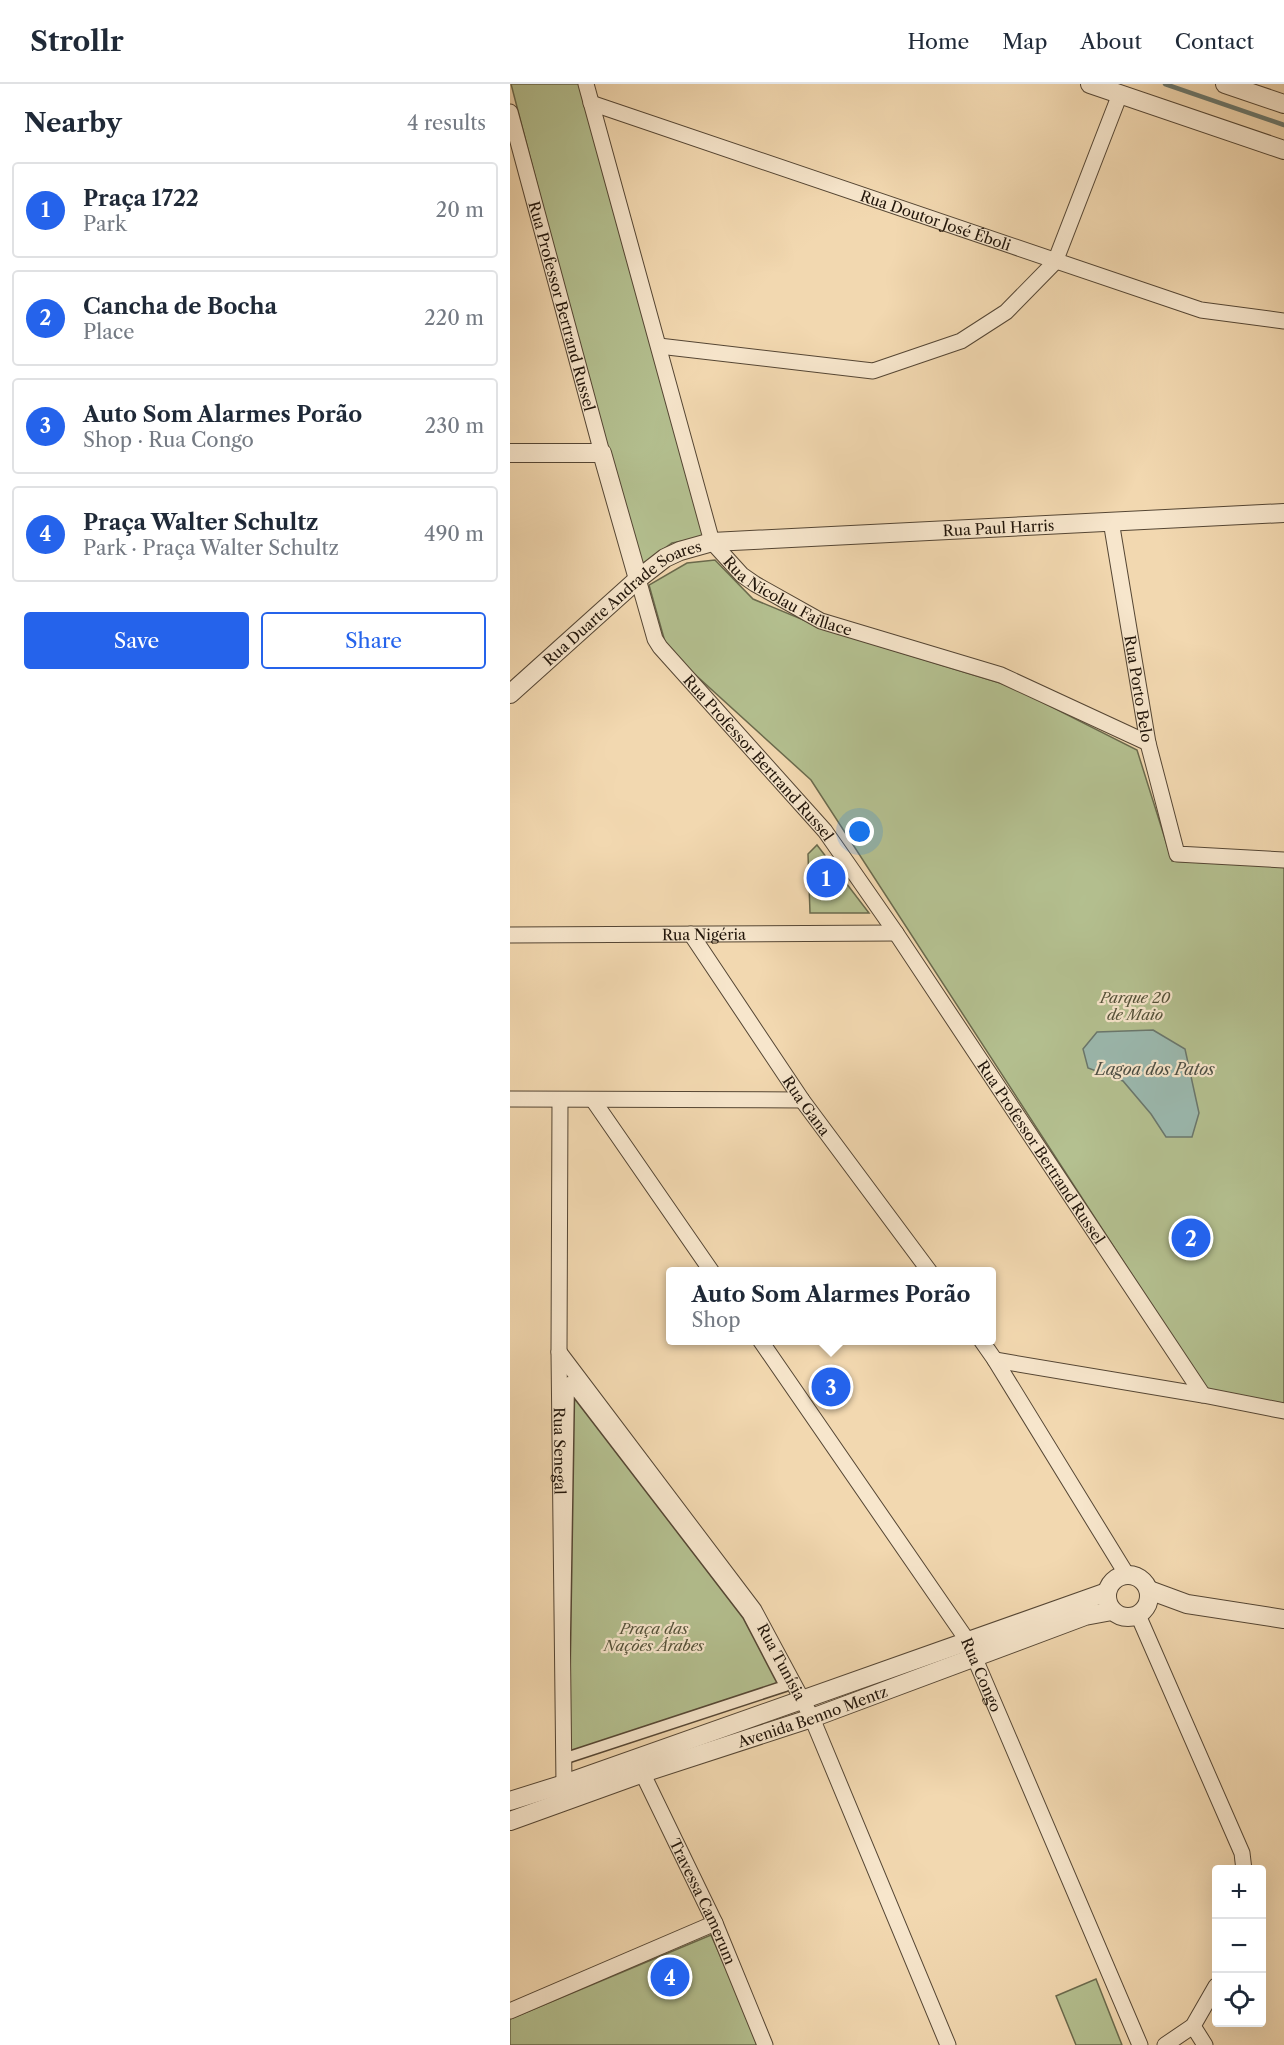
<!DOCTYPE html>
<meta charset="utf-8">
<style>
:root{--surface:#fff;--page:#f2f2f3;--text:#1f2937;--muted:#747a83;--line:#e0e1e3;--accent:#2563eb}
body{margin:0;font-family:"Libre Caslon Text",serif;background:var(--page);color:var(--text)}
.controls{position:absolute;right:18px;bottom:18px;display:grid;overflow:hidden;border-radius:6px;box-shadow:0 6px 24px #0002}
.controls button{width:54px;height:54px;display:grid;place-items:center;padding:0;border:0;border-bottom:2px solid var(--line);background:var(--surface);color:var(--text);font:30px sans-serif}
.you{position:absolute;left:350px;top:748px;width:21px;height:21px;margin:-15px;border:4px solid #fff;border-radius:50%;background:#1a73e8;box-shadow:0 0 0 9px #1a73e833}
.badge{display:grid;place-items:center;width:39px;height:39px;border-radius:50%;background:var(--accent);color:#fff;font-size:20px;font-weight:700}
.pin{position:absolute;translate:-50% -50%;border:3px solid #fff;box-shadow:0 2px 6px #0006}
.popup{position:absolute;left:156px;top:1183px;width:330px;height:78px;box-sizing:border-box;display:grid;place-content:center;border-radius:6px;background:var(--surface);filter:drop-shadow(0 2px 4px #0005);font-size:20px;white-space:nowrap;color:var(--muted)}
.popup b{font-size:22px;color:var(--text)}
.popup::after{content:'';position:absolute;left:50%;top:100%;margin-left:-12px;border:12px solid transparent;border-top-color:var(--surface)}
.list{margin:0;padding:0;list-style:none}
h2{display:flex;justify-content:space-between;align-items:center;height:78px;margin:0;padding:0 24px;font-size:26px}
h2 small{font-size:20px;font-weight:400;color:var(--muted)}
.list li{display:grid;grid-template-columns:39px 1fr auto;gap:18px;align-items:center;box-sizing:border-box;height:96px;margin:0 12px 12px;padding:0 12px;border:2px solid var(--line);border-radius:6px}
.list b{display:block;font-size:22px;white-space:nowrap}
.list p{margin:0;font-size:20px;white-space:nowrap;color:var(--muted)}
.list em{font-size:20px;font-style:normal;color:var(--muted)}
.actions{display:flex;gap:12px;padding:18px 24px}
.actions a{flex:1;padding:14px 0;border:2px solid var(--accent);border-radius:6px;text-align:center;font-size:21px;color:var(--accent)}
.actions .main{background:var(--accent);color:#fff}
.icon{flex:none;width:33px;height:33px;fill:none;stroke:currentColor;stroke-width:2;stroke-linecap:round;stroke-linejoin:round}
.map{position:relative;flex:none;width:774px;height:1961px;overflow:hidden}
header{display:flex;align-items:center;gap:36px;box-sizing:border-box;height:84px;padding:0 30px;background:var(--surface);border-bottom:2px solid var(--line)}
header strong{font-size:28px}
nav{display:flex;gap:33px;margin-inline-start:auto;font-size:21px}
main{display:flex}
aside{flex:1;background:var(--surface)}
.map>svg:first-child{display:block}
.green{fill:#b4c090;stroke:#6a6a4d;stroke-width:1.5}
.water{fill:#9bb9af;stroke:#6a776d;stroke-width:1.5}
.lines{fill:none;stroke-linecap:round;stroke-linejoin:round}
.stream{stroke:#6a776d;stroke-width:4.5}
.pedestrian-casing{stroke:#554634;stroke-width:13}
.minor-casing{stroke:#554634;stroke-width:17}
.tertiary-casing{stroke:#554634;stroke-width:20}
.pedestrian{stroke:#f7e6cc;stroke-width:10}
.minor{stroke:#f7e6cc;stroke-width:15}
.tertiary{stroke:#f7e6cc;stroke-width:18}
.labels{text-anchor:middle;dominant-baseline:central;stroke-width:4.5;stroke-linejoin:round;paint-order:stroke}
.street-label{font-size:15px;fill:#21150a;stroke:#f7e6cc}
.park-label{font-size:15px;font-style:italic;fill:#545139;stroke:#f7e6cc}
.water-label{font-size:16px;font-style:italic;fill:#4c4e44;stroke:#f7e6cc}
</style>
<header>
<strong>Strollr</strong>
<nav><a>Home</a><a>Map</a><a>About</a><a>Contact</a></nav>
</header>
<main>
<aside>
<h2>Nearby<small>4 results</small></h2>
<ul class="list">
<li><span class="badge">1</span><div><b>Praça 1722</b><p>Park</p></div><em>20 m</em></li>
<li><span class="badge">2</span><div><b>Cancha de Bocha</b><p>Place</p></div><em>220 m</em></li>
<li><span class="badge">3</span><div><b>Auto Som Alarmes Porão</b><p>Shop · Rua Congo</p></div><em>230 m</em></li>
<li><span class="badge">4</span><div><b>Praça Walter Schultz</b><p>Park · Praça Walter Schultz</p></div><em>490 m</em></li>
</ul>
<div class="actions"><a class="main">Save</a><a>Share</a></div>
</aside>
<div class="map">
<svg width="774" height="1961" viewBox="0 0 774 1961">
<rect width="100%" height="100%" fill="#f2d8b0"/>
<filter id="stains"><feTurbulence type="fractalNoise" baseFrequency=".00333" numOctaves="4"/><feColorMatrix values="0 0 0 0 .2 0 0 0 0 .09 0 0 0 0 .02 0 0 0 .5 -.17"/></filter>
<radialGradient id="worn" r=".72"><stop offset=".6" stop-color="#630" stop-opacity="0"/><stop offset="1" stop-color="#630" stop-opacity=".3"/></radialGradient>
<!-- green -->
<path class="green" d="M 1,0 L 69,0 L 195,453 L 162,459 L 127,484 Z
M 205,476 L 243,515 L 320,547 L 500,602 L 627,666 L 662,777 L 774,783 L 774,1320 L 696,1305 L 301,696 L 157,565 L 139,501 L 177,479 Z
M 307,761 L 359,829 L 300,829 L 298,770 Z
M 59,1298 L 238,1531 L 275,1602 L 53,1675 Z
M 201,1851 L 250,1961 L 0,1961 L 0,1935 Z
M 586,1895 L 612,1961 L 566,1961 L 546,1912 Z"/>
<!-- water -->
<path class="water" d="M 643,946 L 675,965 L 689,1029 L 682,1053 L 656,1053 L 641,1030 L 613,997 L 578,984 L 573,965 L 587,948 Z"/>
<g class="lines">
<!-- stream -->
<path class="stream" d="M 655,0 L 774,41"/>
<!-- pedestrian casing -->
<g class="pedestrian-casing">
<path id="pedestrian" d="M 59,1298 L 238,1531 L 275,1602 L 53,1675 Z"/>
</g>
<!-- minor casing -->
<g class="minor-casing">
<g id="minor">
<path id="s1" d="M 76,0 L 202,458 L 232,491 L 245,500 L 311,537 L 491,591 L 638,659"/>
<path id="s2" d="M 81,19 L 691,226 L 774,237"/>
<path id="s3" d="M 0,28 L 92,369"/>
<path d="M 149,262 L 363,287 L 451,257 L 496,228 L 545,178 L 610,10"/>
<path id="s4" d="M 601,437 L 638,659 L 667,770 L 774,776"/>
<path id="s5" d="M 128,495 L 145,555 L 150,563 L 315,747 L 386,849 L 693,1311"/>
<path id="s6" d="M 181,850 L 292,1016 L 420,1188"/>
<path id="s7" d="M 0,851 L 386,849"/>
<path d="M 0,1015 L 292,1016"/>
<path id="s8" d="M 50,1016 L 49,1268 L 54,1700 L 57,1710"/>
<path d="M 83,1016 L 202,1188"/>
<path id="s9" d="M 250,1256 L 457,1556 L 630,1961"/>
<path d="M 471,1256 L 485,1276 L 617,1491"/>
<path id="s10" d="M 49,1268 L 244,1526 L 302,1634 L 438,1961"/>
<path d="M 485,1276 L 693,1311 L 774,1327"/>
<path d="M 628,1531 L 732,1769 L 734,1786"/>
<path id="s11" d="M 128,1680 L 205,1839 L 255,1961"/>
<path d="M 0,1927 L 205,1839"/>
<path d="M 683,1942 L 695,1961"/>
<path d="M 655,1961 L 683,1942 L 706,1902"/>
</g>
</g>
<!-- tertiary casing -->
<g class="tertiary-casing">
<g id="tertiary">
<path d="M 580,0 L 774,66"/>
<path d="M 715,0 L 774,20"/>
<path d="M 0,369 L 92,369 L 128,495"/>
<path id="s12" d="M 0,610 L 128,495 L 155,474 L 170,467 L 202,458 L 774,429"/>
<circle cx="618" cy="1512" r="21"/>
<path d="M 639,1506 L 677,1520 L 774,1535"/>
<path d="M 0,1717 L 54,1700 L 597,1508"/>
<path id="s13" d="M 0,1737 L 133,1689 L 302,1634 L 575,1532 L 602,1527"/>
</g>
</g>
<!-- pedestrian -->
<use href="#pedestrian" class="pedestrian"/>
<!-- minor -->
<use href="#minor" class="minor"/>
<!-- tertiary -->
<use href="#tertiary" class="tertiary"/>
</g>
<g class="labels">
<!-- street labels -->
<g class="street-label">
<text stroke="none"><textPath href="#s2" startOffset="364">Rua Doutor José Éboli</textPath></text>
<text stroke="none"><textPath href="#s3" startOffset="201">Rua Professor Bertrand Russel</textPath></text>
<text stroke="none"><textPath href="#s12" startOffset="543">Rua Paul Harris</textPath></text>
<text stroke="none"><textPath href="#s1" startOffset="570">Rua Nicolau Faillace</textPath></text>
<text stroke="none"><textPath href="#s12" startOffset="146">Rua Duarte Andrade Soares</textPath></text>
<text stroke="none"><textPath href="#s4" startOffset="170">Rua Porto Belo</textPath></text>
<text stroke="none"><textPath href="#s5" startOffset="220">Rua Professor Bertrand Russel</textPath></text>
<text stroke="none"><textPath href="#s7" startOffset="194">Rua Nigéria</textPath></text>
<text stroke="none"><textPath href="#s6" startOffset="207">Rua Gana</textPath></text>
<text stroke="none"><textPath href="#s5" startOffset="706">Rua Professor Bertrand Russel</textPath></text>
<text stroke="none"><textPath href="#s8" startOffset="351">Rua Senegal</textPath></text>
<text stroke="none"><textPath href="#s10" startOffset="382">Rua Tunísia</textPath></text>
<text stroke="none"><textPath href="#s9" startOffset="402">Rua Congo</textPath></text>
<text stroke="none"><textPath href="#s13" startOffset="320">Avenida Benno Mentz</textPath></text>
<text stroke="none"><textPath href="#s11" startOffset="152">Travessa Camerum</textPath></text>
</g>
<!-- park labels -->
<g class="park-label">
<text x="625" y="913">Parque 20<tspan x="625" dy="17">de Maio</tspan></text>
<text x="144" y="1544">Praça das<tspan x="144" dy="17">Nações Árabes</tspan></text>
</g>
<!-- water labels -->
<g class="water-label">
<text x="645" y="985">Lagoa dos Patos</text>
</g>
</g>
<rect width="100%" height="100%" filter="url(#stains)"/>
<rect width="100%" height="100%" fill="url(#worn)"/>
</svg>
<div class="controls">
<button>+</button>
<button>−</button>
<button><svg class="icon" aria-label="locate" viewBox="0 0 24 24"><circle cx="12" cy="12" r="6"/><path d="M12 2v4M12 18v4M2 12h4M18 12h4"/></svg></button>
</div>
<div class="you"></div>
<div class="pin badge" style="left:316px;top:794px">1</div>
<div class="pin badge" style="left:681px;top:1154px">2</div>
<div class="pin badge" style="left:321px;top:1303px">3</div>
<div class="popup"><b>Auto Som Alarmes Porão</b>Shop</div>
<div class="pin badge" style="left:160px;top:1893px">4</div>
</div>
</main>
